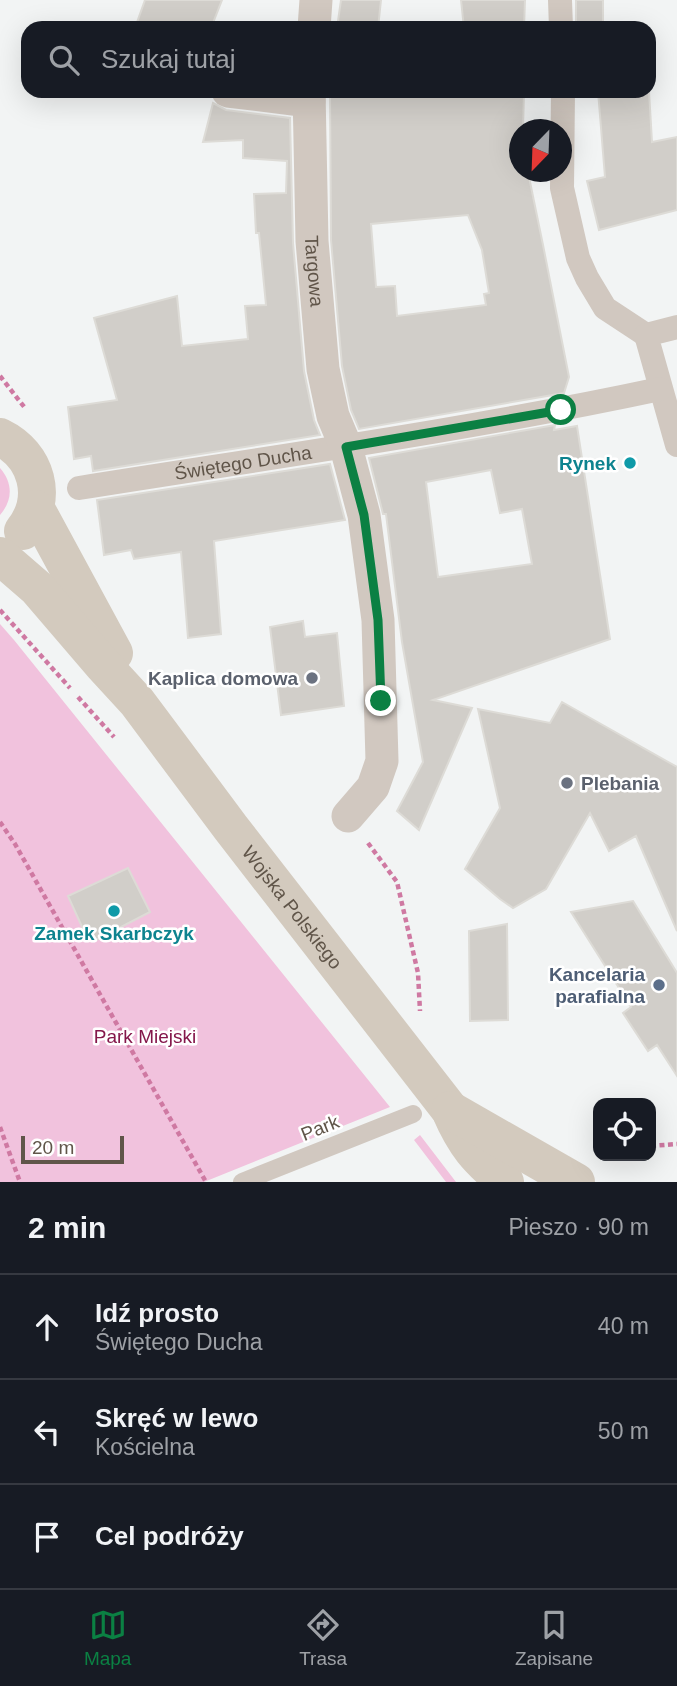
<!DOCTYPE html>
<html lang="pl">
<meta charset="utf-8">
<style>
:root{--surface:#171b24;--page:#20242c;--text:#f1f3f6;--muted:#9ea1a6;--line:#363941;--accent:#0b8043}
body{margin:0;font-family:Helvetica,sans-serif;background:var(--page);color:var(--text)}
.controls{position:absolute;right:21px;bottom:21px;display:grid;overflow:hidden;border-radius:14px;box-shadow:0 7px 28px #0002}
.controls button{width:63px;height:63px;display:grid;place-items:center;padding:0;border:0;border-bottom:2px solid var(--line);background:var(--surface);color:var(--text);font:35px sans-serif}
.compass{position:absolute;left:509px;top:119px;width:63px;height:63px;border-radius:50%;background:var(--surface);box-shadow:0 7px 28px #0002;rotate:203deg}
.scale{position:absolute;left:21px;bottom:18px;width:103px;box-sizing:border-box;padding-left:7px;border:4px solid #605549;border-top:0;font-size:19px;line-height:24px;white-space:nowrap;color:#605549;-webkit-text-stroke:5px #fff;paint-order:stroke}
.stop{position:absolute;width:21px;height:21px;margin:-16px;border:5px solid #0b8043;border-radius:50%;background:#fff}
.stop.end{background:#0b8043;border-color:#fff;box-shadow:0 2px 7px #0008}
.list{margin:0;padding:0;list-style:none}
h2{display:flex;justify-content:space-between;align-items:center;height:91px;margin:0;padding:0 28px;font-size:30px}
h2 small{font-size:23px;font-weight:400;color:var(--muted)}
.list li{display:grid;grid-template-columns:46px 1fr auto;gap:21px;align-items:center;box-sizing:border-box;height:105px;padding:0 28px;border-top:2px solid var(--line)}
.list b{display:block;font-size:26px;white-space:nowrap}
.list p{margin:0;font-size:23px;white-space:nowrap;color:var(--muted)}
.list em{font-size:23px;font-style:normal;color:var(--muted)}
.icon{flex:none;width:38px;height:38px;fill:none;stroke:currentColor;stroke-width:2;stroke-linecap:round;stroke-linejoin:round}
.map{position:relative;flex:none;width:677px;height:1182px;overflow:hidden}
.search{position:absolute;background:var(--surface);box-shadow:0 7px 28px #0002;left:21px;right:21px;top:21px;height:77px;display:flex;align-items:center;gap:18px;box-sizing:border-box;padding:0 24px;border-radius:21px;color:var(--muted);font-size:26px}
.sheet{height:406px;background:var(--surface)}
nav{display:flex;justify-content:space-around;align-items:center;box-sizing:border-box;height:98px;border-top:2px solid var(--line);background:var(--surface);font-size:19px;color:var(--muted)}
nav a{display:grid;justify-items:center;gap:4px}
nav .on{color:var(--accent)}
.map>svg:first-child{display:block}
.green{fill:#f1c2dd}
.building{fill:#d1cec9;stroke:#dddbd6;stroke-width:2;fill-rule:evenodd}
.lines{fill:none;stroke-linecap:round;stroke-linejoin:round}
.path{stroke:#cf79a2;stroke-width:4.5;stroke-dasharray:5 3.5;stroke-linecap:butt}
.service{stroke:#d1c8c0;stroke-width:18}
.pedestrian{stroke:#d1c8c0;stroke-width:24}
.minor{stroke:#d1c8c0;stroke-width:33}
.secondary{stroke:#d3cabe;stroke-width:38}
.route{stroke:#0b8043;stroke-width:9}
.culture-dot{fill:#0f9aa8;stroke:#fff;stroke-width:2.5}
.worship-dot{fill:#6b7280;stroke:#fff;stroke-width:2.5}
.service-dot{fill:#5c6f8a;stroke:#fff;stroke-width:2.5}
.labels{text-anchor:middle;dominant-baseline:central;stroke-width:5;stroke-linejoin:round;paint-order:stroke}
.street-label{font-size:19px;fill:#605549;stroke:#fff}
.culture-label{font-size:19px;font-weight:bold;fill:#0d838f;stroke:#fff;text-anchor:end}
.worship-label{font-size:19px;font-weight:bold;fill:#5b616d;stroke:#fff;text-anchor:end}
.service-label{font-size:19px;font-weight:bold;fill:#4e5e75;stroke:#fff;text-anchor:end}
.park-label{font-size:19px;fill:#84174b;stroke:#fff}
</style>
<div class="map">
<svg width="677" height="1182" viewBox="0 0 677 1182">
<rect width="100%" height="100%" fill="#f2f4f4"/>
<!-- green -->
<path class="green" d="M 0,468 C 13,483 13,500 0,515 Z
M 0,624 L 14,640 L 390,1107 L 204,1182 L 0,1182 Z
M 420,1135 L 456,1182 L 446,1182 L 414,1140 Z"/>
<!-- building -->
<path class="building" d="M 145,0 L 222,0 L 211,28 L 135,28 Z
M 341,0 L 381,0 L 378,28 L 337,28 Z
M 461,0 L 525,0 L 524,28 L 464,28 Z
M 576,0 L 603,0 L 603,28 L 576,28 Z
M 330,91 L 524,91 L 523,130 L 520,130 L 520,172 L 528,172 L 543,245 L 569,377 L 564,393 L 359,429 L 351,410 L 342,366 L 331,240 ZM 468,215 L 482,250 L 489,293 L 484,294 L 486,305 L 397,316 L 395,286 L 376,287 L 371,224 Z
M 598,91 L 649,91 L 652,142 L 677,137 L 677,210 L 599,230 L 587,181 L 605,177 Z
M 213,103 L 226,110 L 290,118 L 293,243 L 304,371 L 314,420 L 320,435 L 93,471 L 91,456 L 74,459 L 68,407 L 117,400 L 94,318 L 177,296 L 182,346 L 248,339 L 245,306 L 266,305 L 259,233 L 256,233 L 254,194 L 286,193 L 287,161 L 243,158 L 243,140 L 203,142 Z
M 555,425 L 554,430 L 577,426 L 610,639 L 433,700 L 472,708 L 419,830 L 397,811 L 423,762 L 402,642 L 386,514 L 383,514 L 369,458 ZM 491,470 L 500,513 L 522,509 L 532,564 L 438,577 L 426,482 Z
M 330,464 L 345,520 L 214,541 L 221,634 L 188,638 L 181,552 L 134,559 L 131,550 L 104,555 L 97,500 Z
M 303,621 L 305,637 L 337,633 L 344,706 L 281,715 L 270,627 Z
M 562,702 L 677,767 L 677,931 L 636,836 L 609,851 L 590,813 L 546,889 L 513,908 L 500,899 L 465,869 L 500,808 L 478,709 L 550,723 Z
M 128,868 L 150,912 L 94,941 L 93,938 L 88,940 L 68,896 Z
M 633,901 L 677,973 L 677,1076 L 657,1045 L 648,1051 L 623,1013 L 631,1007 L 571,912 Z
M 507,924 L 508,1020 L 470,1021 L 469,931 Z"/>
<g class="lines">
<!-- path -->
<path class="path" d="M 0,376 L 25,408
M 0,610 L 70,688
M 78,697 L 114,737
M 0,822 L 15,844 L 206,1182
M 368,843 L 397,882 L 418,973 L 420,1011
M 0,1127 L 20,1182
M 651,1146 L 677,1144"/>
<!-- service -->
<path class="service" d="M 242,1182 L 413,1114"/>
<!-- pedestrian -->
<g class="pedestrian">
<path d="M 560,0 L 561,28"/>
<path d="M 563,91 L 562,188 L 578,258 L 587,278 L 605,308 L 646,335"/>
<path d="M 677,327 L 646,335 L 677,445"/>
<path id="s1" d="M 79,488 C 273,457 468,430 660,389"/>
</g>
<!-- minor -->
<g class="minor">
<path d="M 314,28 L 316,0"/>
<path d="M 228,91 L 309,101"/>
<path id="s2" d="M 309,91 L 312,241 L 323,369 L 333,416 L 346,447 L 364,515 L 378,620 L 382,761 L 373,787 L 348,816"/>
</g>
<!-- secondary -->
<g class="secondary">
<path d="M 0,437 C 37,455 49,498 23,531"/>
<path d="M 36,509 L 114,653"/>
<path id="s3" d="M 0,556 L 37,588 L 103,665 L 137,702 L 231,828 L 450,1110 C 465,1145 477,1158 505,1182"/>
<path d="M 450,1110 L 576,1182"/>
</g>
</g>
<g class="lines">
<!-- route -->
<path class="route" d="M 381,701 L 378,620 L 364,515 L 346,447 L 561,410"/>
</g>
<!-- markers -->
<g class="culture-dot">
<circle cx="630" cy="463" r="7"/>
<circle cx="114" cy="911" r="7"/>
</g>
<g class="worship-dot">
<circle cx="312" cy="678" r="7"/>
<circle cx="567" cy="783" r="7"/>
</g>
<circle class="service-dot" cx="659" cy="985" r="7"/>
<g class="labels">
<!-- street labels -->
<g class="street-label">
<text stroke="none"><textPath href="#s2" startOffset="180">Targowa</textPath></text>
<text stroke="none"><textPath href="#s1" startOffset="166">Świętego Ducha</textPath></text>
<text stroke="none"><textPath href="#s3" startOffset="458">Wojska Polskiego</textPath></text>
<text transform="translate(320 1128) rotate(-22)">Park</text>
</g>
<!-- culture labels -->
<g class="culture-label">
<text x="616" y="463">Rynek</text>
<text x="114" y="933" text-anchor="middle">Zamek Skarbczyk</text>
</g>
<!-- worship labels -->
<g class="worship-label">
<text x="298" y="678">Kaplica domowa</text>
<text x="581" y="783" text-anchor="start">Plebania</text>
</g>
<!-- service labels -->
<g class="service-label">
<text x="645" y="974">Kancelaria<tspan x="645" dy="22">parafialna</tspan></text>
</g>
<!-- park labels -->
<g class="park-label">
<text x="145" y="1036">Park Miejski</text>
</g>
</g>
</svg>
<div class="controls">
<button><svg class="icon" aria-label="locate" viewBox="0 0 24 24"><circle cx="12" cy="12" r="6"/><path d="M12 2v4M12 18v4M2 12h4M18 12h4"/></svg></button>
</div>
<svg class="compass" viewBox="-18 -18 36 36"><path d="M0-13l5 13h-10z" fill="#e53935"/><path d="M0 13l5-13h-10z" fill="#9ea1a6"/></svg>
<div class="scale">20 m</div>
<div class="stop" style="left:561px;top:410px"></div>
<div class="stop end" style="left:381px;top:701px"></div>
<div class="search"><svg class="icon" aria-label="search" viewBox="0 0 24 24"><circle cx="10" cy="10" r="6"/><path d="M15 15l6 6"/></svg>Szukaj tutaj</div>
</div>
<section class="sheet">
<h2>2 min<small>Pieszo · 90 m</small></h2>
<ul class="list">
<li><svg class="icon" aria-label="ahead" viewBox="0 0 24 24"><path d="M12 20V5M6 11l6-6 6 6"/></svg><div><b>Idź prosto</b><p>Świętego Ducha</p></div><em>40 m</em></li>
<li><svg class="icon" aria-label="left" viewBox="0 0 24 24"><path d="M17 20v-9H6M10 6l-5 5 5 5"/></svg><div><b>Skręć w lewo</b><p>Kościelna</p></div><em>50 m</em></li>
<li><svg class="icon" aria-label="arrive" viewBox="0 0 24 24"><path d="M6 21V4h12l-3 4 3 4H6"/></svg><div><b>Cel podróży</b></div></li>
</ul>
</section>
<nav>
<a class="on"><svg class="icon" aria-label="map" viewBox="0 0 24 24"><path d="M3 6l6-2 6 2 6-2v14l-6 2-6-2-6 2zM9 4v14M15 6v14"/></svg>Mapa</a>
<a><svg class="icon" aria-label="directions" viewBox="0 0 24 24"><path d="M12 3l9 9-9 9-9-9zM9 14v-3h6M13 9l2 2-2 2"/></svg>Trasa</a>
<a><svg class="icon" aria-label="saved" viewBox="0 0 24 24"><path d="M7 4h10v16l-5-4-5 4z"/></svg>Zapisane</a>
</nav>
